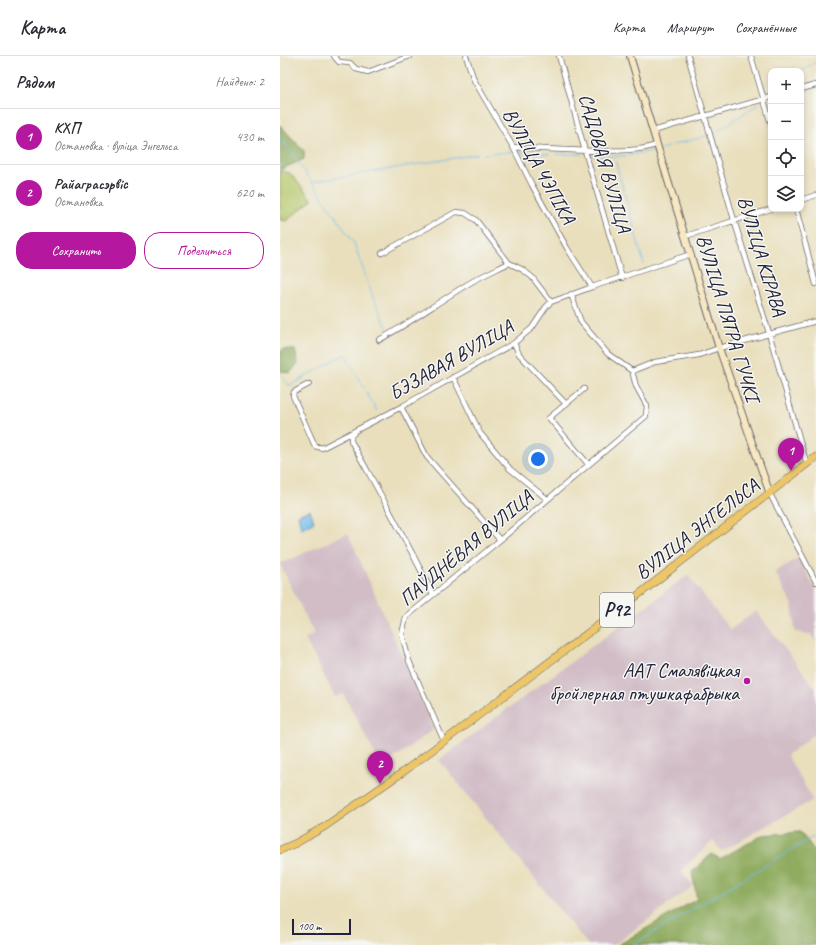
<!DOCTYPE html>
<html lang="ru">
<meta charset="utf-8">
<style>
:root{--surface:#fff;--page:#f7f7f7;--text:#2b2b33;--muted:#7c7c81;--line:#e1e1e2;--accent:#b5179e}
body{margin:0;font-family:Caveat,sans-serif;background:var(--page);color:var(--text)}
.controls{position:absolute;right:12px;top:12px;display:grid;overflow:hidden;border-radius:8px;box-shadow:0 2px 6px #0003}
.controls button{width:36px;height:36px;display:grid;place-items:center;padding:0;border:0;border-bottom:1px solid var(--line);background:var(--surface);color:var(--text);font:20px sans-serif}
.scale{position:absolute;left:12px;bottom:10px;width:59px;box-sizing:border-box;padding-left:4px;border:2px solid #22223b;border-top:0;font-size:11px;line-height:14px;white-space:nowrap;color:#22223b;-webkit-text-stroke:3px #f6f6f2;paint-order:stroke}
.you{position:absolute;left:258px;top:403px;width:14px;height:14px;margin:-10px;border:3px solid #fff;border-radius:50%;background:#1a73e8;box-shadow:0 0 0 6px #1a73e833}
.badge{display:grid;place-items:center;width:26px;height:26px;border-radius:50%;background:var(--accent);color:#fff;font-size:13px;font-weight:700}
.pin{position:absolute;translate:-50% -33px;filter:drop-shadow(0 1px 2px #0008)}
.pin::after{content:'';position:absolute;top:21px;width:14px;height:12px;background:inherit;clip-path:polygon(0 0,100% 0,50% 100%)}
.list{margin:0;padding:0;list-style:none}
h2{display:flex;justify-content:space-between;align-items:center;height:52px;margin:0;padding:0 16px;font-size:17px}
h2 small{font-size:13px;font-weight:400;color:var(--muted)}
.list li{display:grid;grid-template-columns:26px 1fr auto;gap:12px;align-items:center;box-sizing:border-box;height:56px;padding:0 16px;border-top:1px solid var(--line)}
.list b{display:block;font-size:15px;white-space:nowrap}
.list p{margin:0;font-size:13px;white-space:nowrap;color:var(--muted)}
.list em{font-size:13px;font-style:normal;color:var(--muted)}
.actions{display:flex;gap:8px;padding:12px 16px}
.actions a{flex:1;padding:9px 0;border:1px solid var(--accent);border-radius:16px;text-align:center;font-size:14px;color:var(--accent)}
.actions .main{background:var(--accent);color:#fff}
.icon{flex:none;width:22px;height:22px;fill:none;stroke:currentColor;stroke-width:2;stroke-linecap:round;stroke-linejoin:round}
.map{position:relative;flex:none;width:536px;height:889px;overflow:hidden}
header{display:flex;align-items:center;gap:24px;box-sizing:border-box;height:56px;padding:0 20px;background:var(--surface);border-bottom:1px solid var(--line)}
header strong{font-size:19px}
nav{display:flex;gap:22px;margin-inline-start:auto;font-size:14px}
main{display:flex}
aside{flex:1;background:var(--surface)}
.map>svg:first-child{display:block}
.industrial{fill:#d2bdc7}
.green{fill:#b5c86c;stroke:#6c7554}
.forest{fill:#90ac60;stroke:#59674e}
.water{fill:#72bbea;stroke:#4a6e92}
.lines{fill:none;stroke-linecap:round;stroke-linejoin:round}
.stream{stroke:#72bbea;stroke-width:1}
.street-casing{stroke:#686468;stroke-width:6}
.secondary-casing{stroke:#686468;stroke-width:8}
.primary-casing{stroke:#686468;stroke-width:8}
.street{stroke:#fff;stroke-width:4.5}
.secondary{stroke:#f7e8c3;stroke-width:6}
.primary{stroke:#ecc669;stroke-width:7}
.poi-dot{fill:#b5179e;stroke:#f6f6f2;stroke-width:1.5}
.labels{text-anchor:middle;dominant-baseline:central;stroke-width:3;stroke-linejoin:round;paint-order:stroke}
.shield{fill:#f6f6f2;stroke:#626272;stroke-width:1}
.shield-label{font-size:19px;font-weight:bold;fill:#22223b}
.street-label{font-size:20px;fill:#22223b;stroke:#f6f6f2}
.poi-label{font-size:20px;fill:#22223b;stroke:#f6f6f2;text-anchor:end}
</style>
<header>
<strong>Карта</strong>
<nav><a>Карта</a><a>Маршрут</a><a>Сохранённые</a></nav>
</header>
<main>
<aside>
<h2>Рядом<small>Найдено: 2</small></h2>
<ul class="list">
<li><span class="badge">1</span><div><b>КХП</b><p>Остановка · вуліца Энгельса</p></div><em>430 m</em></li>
<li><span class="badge">2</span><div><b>Райаграсэрвіс</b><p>Остановка</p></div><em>620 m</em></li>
</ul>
<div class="actions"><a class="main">Сохранить</a><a>Поделиться</a></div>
</aside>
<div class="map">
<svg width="536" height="889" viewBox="0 0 536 889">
<rect width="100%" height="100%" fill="#f6f6f2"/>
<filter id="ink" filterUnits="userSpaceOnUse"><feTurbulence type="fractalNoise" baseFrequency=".025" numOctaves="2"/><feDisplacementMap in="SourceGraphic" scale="8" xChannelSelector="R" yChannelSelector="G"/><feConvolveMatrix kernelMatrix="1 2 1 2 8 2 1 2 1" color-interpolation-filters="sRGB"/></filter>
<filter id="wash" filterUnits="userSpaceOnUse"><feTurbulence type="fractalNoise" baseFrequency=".012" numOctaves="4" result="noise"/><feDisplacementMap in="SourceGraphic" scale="16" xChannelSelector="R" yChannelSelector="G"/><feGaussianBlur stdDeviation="0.9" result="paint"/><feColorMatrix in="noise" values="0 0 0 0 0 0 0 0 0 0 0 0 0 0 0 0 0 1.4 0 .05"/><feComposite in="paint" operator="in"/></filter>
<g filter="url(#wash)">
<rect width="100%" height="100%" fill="#e9dfbc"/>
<!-- industrial -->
<path class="industrial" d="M 68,477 L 154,673 L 102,711 L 63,638 L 55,641 L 25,583 L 34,578 L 0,508 Z
M 518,502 L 536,534 L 536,586 L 530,577 L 527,579 L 515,575 L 512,548 L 495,516 Z
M 408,519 L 450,574 L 476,555 L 536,633 L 536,677 L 507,699 L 533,744 L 442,795 L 433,785 L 401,814 L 413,830 L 334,889 L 308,889 L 159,704 Z"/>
<!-- green -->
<path class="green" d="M 0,115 L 10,117 L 32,144 L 6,165 L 0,164 Z"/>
<!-- forest -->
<path class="forest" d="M 0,69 L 24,95 L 24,103 L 0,114 Z
M 3,293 L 15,294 L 18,308 L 10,317 L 0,315 L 0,296 Z
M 520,776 L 536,796 L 536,889 L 338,889 L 417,843 L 412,816 L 432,798 L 440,803 L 483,779 Z"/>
<!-- water -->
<path class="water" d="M 30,454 L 34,466 L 21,472 L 18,459 Z"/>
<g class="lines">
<!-- stream -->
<path class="stream" d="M 521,16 L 536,5
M 433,77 L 444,71 L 479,47
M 0,80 L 74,187 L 93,241 L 108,274
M 393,89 L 427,80
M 381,93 L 388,91
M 237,96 L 269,98
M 204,98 L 231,96
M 276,98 L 302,98
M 309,100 L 348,100 L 374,94
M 334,100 L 364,208
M 32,126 L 198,98
M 0,318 L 7,328 L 11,329 L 65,298 L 84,332
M 86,336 L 97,355
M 353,889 L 536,779"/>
</g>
</g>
<g filter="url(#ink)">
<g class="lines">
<!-- street casing -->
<g class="street-casing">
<path id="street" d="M 54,0 L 59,6 L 70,7 L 76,13 L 88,16 L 130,0
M 186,0 L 194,24 L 233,91 L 252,129 L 287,192 L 312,231
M 279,0 L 305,95 L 342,222
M 408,0 L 454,164 L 489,277 L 527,409
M 471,0 L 491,68
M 521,33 L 536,29
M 373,75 L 491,41
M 233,91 C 264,93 294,95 325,95 C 343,94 359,95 376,89
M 521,144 L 536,139
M 516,153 L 536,228
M 406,180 L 491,153
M 102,197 L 176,156 L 185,157 L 196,164 L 229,207 L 243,214 L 252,221 L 271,246
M 99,284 C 130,267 158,246 188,228 C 201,220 215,214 229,207
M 234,287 L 239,298 L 286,348
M 352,315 L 375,306 L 419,299 L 439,292 L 536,265
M 173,321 L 200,377 L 230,413 L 267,443
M 29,328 L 14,336 L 13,340 L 35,390 L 42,392 L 121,351 L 234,287 L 252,272 L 266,251 L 271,246 L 312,231 L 411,198
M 304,333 L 269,362 L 308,408
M 121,351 L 147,401 L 220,484
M 74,377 L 71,380 L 71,385 C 99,436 128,486 153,539
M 490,438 L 536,526
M 164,685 L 129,605 L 122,578 L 126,561 L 220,484 L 366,360 L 367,350 L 356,330 L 352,315 L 328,298 L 301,266 L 291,238"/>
</g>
<!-- secondary casing -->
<g class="secondary-casing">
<path id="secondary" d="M 350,0 L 439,292 L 490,438"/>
</g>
<!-- primary casing -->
<g class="primary-casing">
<path id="primary" d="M 0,794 L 16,787 L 44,771 L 123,716 L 349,546 L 536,401"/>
</g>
<!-- street -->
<use href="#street" class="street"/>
<!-- secondary -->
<use href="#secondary" class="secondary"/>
<!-- primary -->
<use href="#primary" class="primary"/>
</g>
</g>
<!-- markers -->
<circle class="poi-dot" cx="467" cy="625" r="4"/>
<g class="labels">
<!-- shield labels -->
<rect class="shield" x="320" y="537" width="34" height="34" rx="3"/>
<g class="shield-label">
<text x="337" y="554">Р92</text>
</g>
<!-- street labels -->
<g class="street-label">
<text transform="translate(325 107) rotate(74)">САДОВАЯ ВУЛІЦА</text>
<text transform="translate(259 110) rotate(61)">ВУЛІЦА ЧЭПІКА</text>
<text transform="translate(482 200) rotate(73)">ВУЛІЦА КІРАВА</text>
<text transform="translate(448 262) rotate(73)">ВУЛІЦА ПЯТРА ГУЧКІ</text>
<text transform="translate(171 304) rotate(-30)">БЭЗАВАЯ ВУЛІЦА</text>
<text transform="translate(417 473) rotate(-38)">ВУЛІЦА ЭНГЕЛЬСА</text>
<text transform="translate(186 492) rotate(-40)">ПАЎДНЁВАЯ ВУЛІЦА</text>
</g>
<!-- poi labels -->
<g class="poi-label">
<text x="459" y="614">ААТ Смалявіцкая<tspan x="459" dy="23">бройлерная птушкафабрыка</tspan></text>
</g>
</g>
</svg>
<div class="controls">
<button>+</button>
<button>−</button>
<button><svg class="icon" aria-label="locate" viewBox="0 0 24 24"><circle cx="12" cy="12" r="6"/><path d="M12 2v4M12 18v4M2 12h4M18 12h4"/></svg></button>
<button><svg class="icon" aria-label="layers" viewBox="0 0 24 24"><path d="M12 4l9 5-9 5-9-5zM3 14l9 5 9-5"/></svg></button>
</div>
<div class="scale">100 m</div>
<div class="you"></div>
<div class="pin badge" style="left:511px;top:415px">1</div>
<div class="pin badge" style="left:100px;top:728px">2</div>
</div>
</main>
